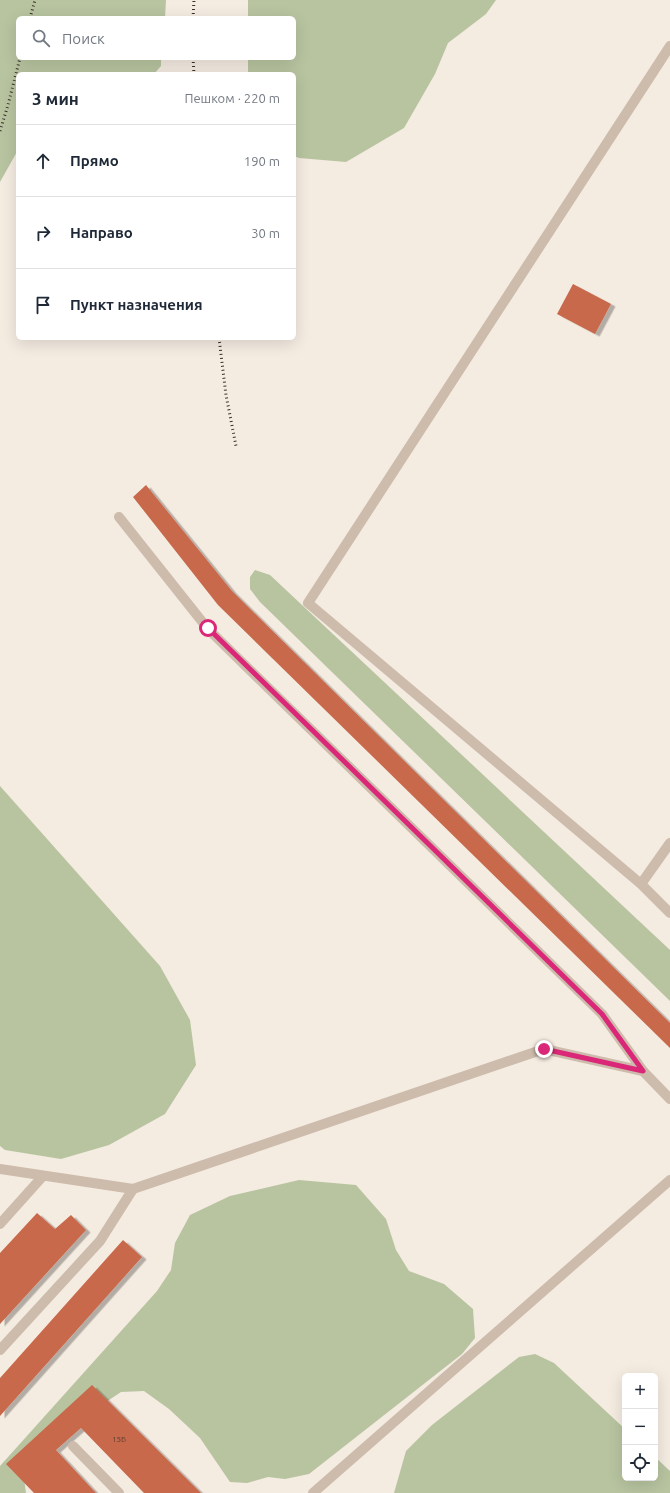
<!DOCTYPE html>
<html lang="ru">
<meta charset="utf-8">
<style>
:root{--surface:#fff;--page:#f2f2f3;--text:#1f2937;--muted:#747a83;--line:#e0e1e3}
body{margin:0;font-family:Ubuntu,sans-serif;background:var(--page);color:var(--text)}
.controls{position:absolute;right:12px;bottom:12px;display:grid;overflow:hidden;border-radius:6px;box-shadow:0 4px 16px #0002}
.controls button{width:36px;height:36px;display:grid;place-items:center;padding:0;border:0;border-bottom:1px solid var(--line);background:var(--surface);color:var(--text);font:20px sans-serif}
.stop{position:absolute;width:12px;height:12px;margin:-9px;border:3px solid #db2777;border-radius:50%;background:#fff}
.stop.end{background:#db2777;border-color:#fff;box-shadow:0 1px 4px #0008}
.list{margin:0;padding:0;list-style:none}
h2{display:flex;justify-content:space-between;align-items:center;height:52px;margin:0;padding:0 16px;font-size:17px}
h2 small{font-size:13px;font-weight:400;color:var(--muted)}
.list li{display:grid;grid-template-columns:26px 1fr auto;gap:12px;align-items:center;box-sizing:border-box;height:72px;padding:0 16px;border-top:1px solid var(--line)}
.list b{display:block;font-size:15px;white-space:nowrap}
.list em{font-size:13px;font-style:normal;color:var(--muted)}
.icon{flex:none;width:22px;height:22px;fill:none;stroke:currentColor;stroke-width:2;stroke-linecap:round;stroke-linejoin:round}
.map{position:relative;flex:none;width:670px;height:1493px;overflow:hidden}
.search{position:absolute;background:var(--surface);box-shadow:0 4px 16px #0002;left:16px;top:16px;width:280px;height:44px;display:flex;align-items:center;gap:10px;box-sizing:border-box;padding:0 14px;border-radius:6px;color:var(--muted);font-size:15px}
.panel{position:absolute;background:var(--surface);box-shadow:0 4px 16px #0002;left:16px;top:72px;width:280px;height:268px;border-radius:6px}
.map>svg:first-child{display:block}
.green{fill:#b8c4a0}
.building{fill:#c8694b;filter:url(#shadow)}
.lines{fill:none;stroke-linecap:round;stroke-linejoin:round}
.service{stroke:#cdbbac;stroke-width:10}
.minor{stroke:#cdbbac;stroke-width:10}
.rail{stroke:#3b302b;stroke-width:3;stroke-dasharray:1 3;stroke-linecap:butt}
.route{stroke:#db2777;stroke-width:5}
.labels{text-anchor:middle;dominant-baseline:central;stroke-width:4;stroke-linejoin:round;paint-order:stroke}
.number-label{font-size:8px;fill:#5e3e33}
</style>
<div class="map">
<svg width="670" height="1493" viewBox="0 0 670 1493">
<defs>
<filter id="shadow"><feDropShadow dx="4.5" dy="2.5" stdDeviation="0" flood-color="#0004"/></filter>
</defs>
<rect width="100%" height="100%" fill="#f4ebe1"/>
<!-- green -->
<path class="green" d="M 0,0 L 166,0 L 165,18 L 18,18 L 18,58 L 161,58 L 161,66 L 154,74 L 18,74 L 18,150 L 0,182 Z
M 248,0 L 496,0 L 486,14 L 448,43 L 435,74 L 404,128 L 346,162 L 299,158 L 294,156 L 294,74 L 248,74 L 248,58 L 294,58 L 294,18 L 248,18 Z
M 255,570 L 270,575 L 670,950 L 670,1001 L 260,602 L 250,589 L 250,577 Z
M 0,786 L 160,966 L 190,1020 L 196,1065 L 165,1114 L 109,1145 L 61,1159 L 5,1150 L 0,1146 Z
M 299,1180 L 356,1185 L 386,1219 L 396,1250 L 409,1271 L 444,1284 L 473,1309 L 475,1338 L 462,1354 L 309,1474 L 285,1479 L 268,1477 L 247,1483 L 230,1482 L 200,1438 L 169,1409 L 144,1391 L 121,1392 L 94,1410 L 23,1471 L 26,1493 L 0,1493 L 0,1466 L 157,1291 L 171,1270 L 175,1243 L 190,1215 L 230,1196 Z
M 535,1354 L 554,1363 L 625,1429 L 625,1478 L 655,1478 L 655,1457 L 670,1471 L 670,1493 L 394,1493 L 406,1451 L 432,1425 L 519,1357 Z"/>
<!-- building -->
<path class="building" d="M 573,284 L 611,304 L 595,334 L 557,314 Z
M 146,485 L 232,591 L 670,1023 L 670,1048 L 218,605 L 133,497 Z
M 37,1213 L 55,1229 L 71,1215 L 86,1230 L 0,1324 L 0,1253 Z
M 123,1240 L 142,1257 L 0,1416 L 0,1378 Z
M 92,1385 L 201,1493 L 144,1493 L 81,1428 L 56,1450 L 96,1493 L 34,1493 L 6,1464 Z"/>
<g class="lines">
<!-- service -->
<path class="service" d="M 670,46 L 308,603 L 641,884 L 670,913
M 119,517 L 208,629 L 602,1014 L 643,1071
M 641,884 L 670,843
M 0,1169 L 133,1189 L 544,1049 L 643,1071
M 0,1224 L 43,1176
M 0,1350 L 100,1241 L 133,1189
M 73,1446 L 119,1493
M 313,1493 L 670,1180"/>
<!-- minor -->
<path class="minor" d="M 643,1071 L 670,1099"/>
<!-- rail -->
<path class="rail" d="M 30,18 L 35,0
M 193,18 L 194,0
M 193,58 L 194,74
M 0,131 L 8,105 L 20,58
M 219,338 L 226,395 L 236,446"/>
</g>
<g class="lines">
<!-- route -->
<path class="route" d="M 208,628 L 602,1014 L 643,1071 L 544,1049"/>
</g>
<g class="labels">
<!-- number labels -->
<g class="number-label">
<text x="119" y="1439">15Б</text>
</g>
</g>
</svg>
<div class="controls">
<button>+</button>
<button>−</button>
<button><svg class="icon" aria-label="locate" viewBox="0 0 24 24"><circle cx="12" cy="12" r="6"/><path d="M12 2v4M12 18v4M2 12h4M18 12h4"/></svg></button>
</div>
<div class="stop" style="left:208px;top:628px"></div>
<div class="stop end" style="left:544px;top:1049px"></div>
<div class="search"><svg class="icon" aria-label="search" viewBox="0 0 24 24"><circle cx="10" cy="10" r="6"/><path d="M15 15l6 6"/></svg>Поиск</div>
<section class="panel">
<h2>3 мин<small>Пешком · 220 m</small></h2>
<ul class="list">
<li><svg class="icon" aria-label="ahead" viewBox="0 0 24 24"><path d="M12 20V5M6 11l6-6 6 6"/></svg><div><b>Прямо</b></div><em>190 m</em></li>
<li><svg class="icon" aria-label="right" viewBox="0 0 24 24"><path d="M7 20v-9h11M14 6l5 5-5 5"/></svg><div><b>Направо</b></div><em>30 m</em></li>
<li><svg class="icon" aria-label="arrive" viewBox="0 0 24 24"><path d="M6 21V4h12l-3 4 3 4H6"/></svg><div><b>Пункт назначения</b></div></li>
</ul>
</section>
</div>
